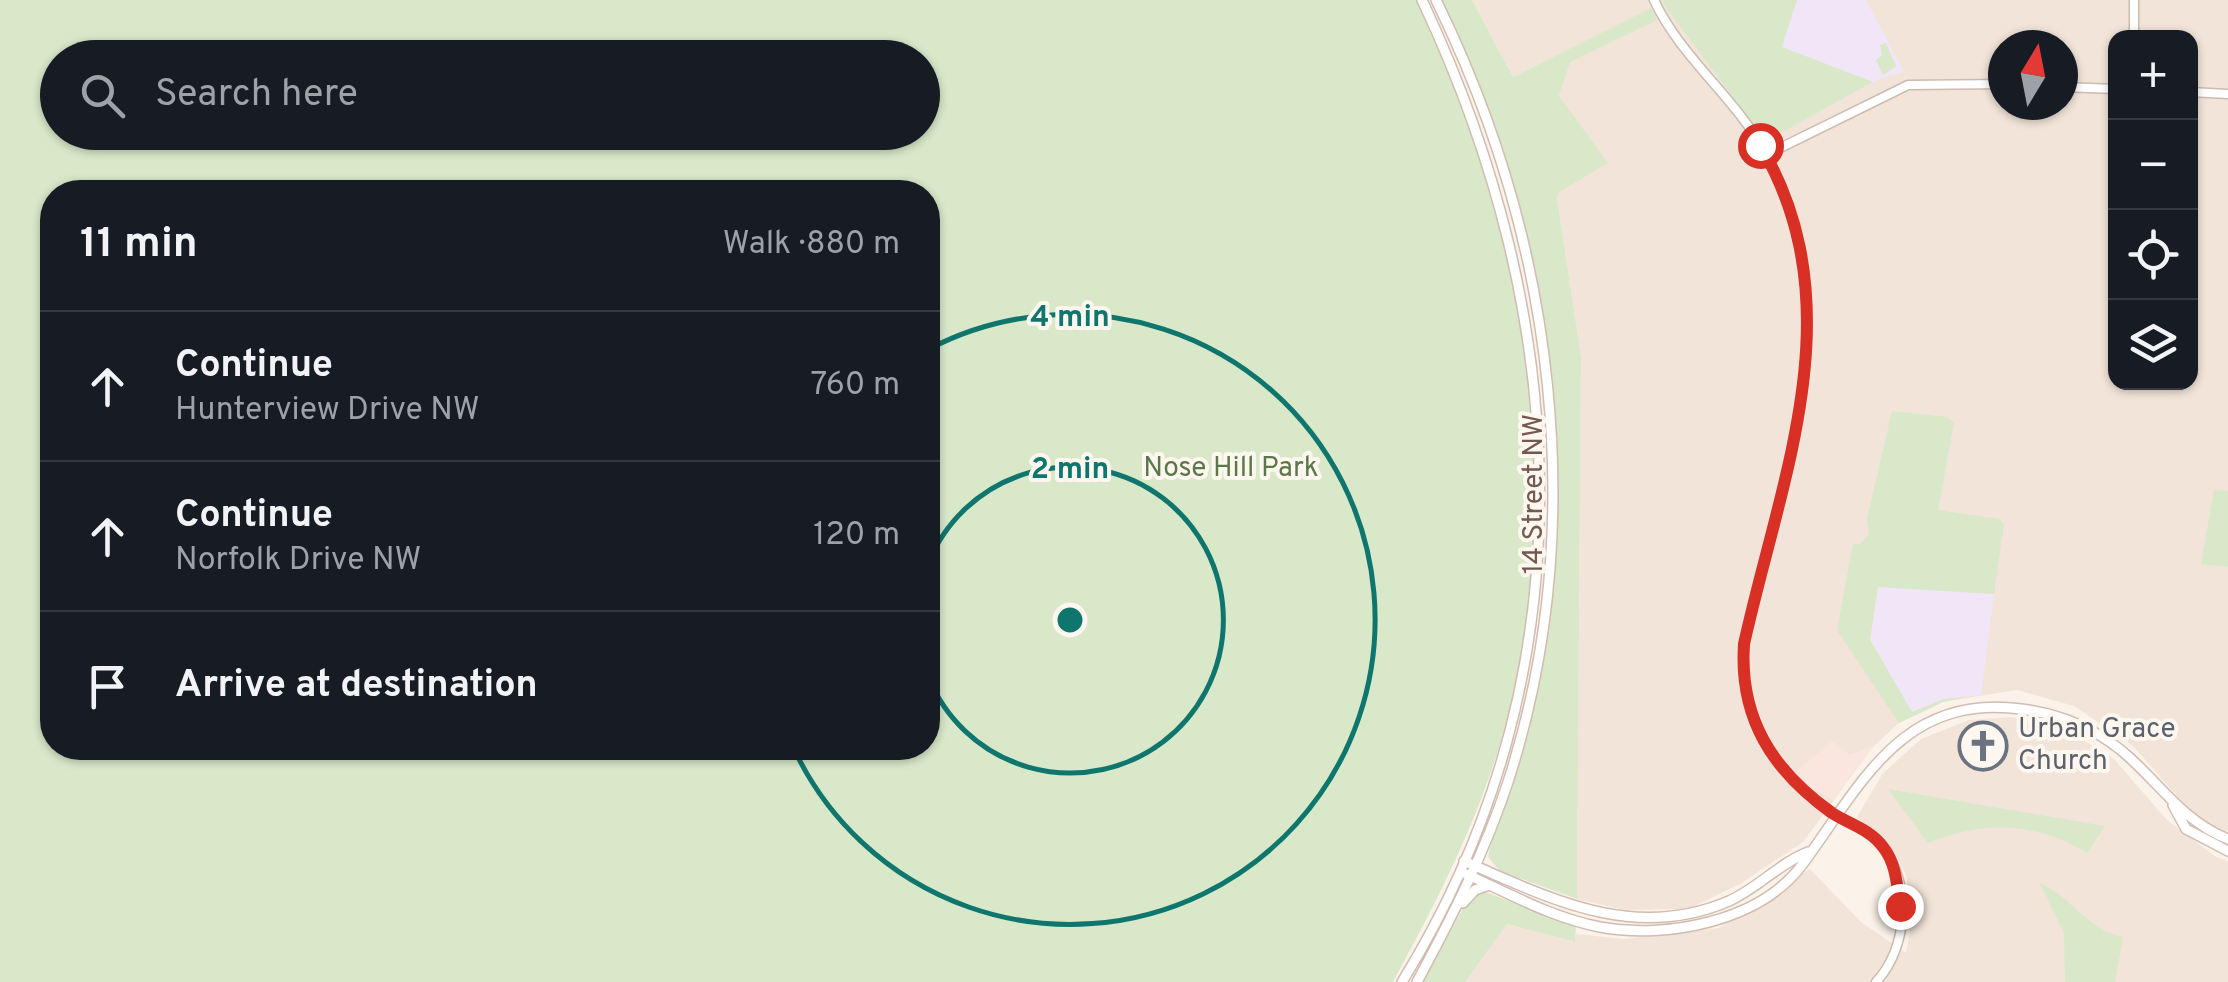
<!DOCTYPE html>
<meta charset="utf-8">
<style>
:root{--surface:#171b24;--page:#20242c;--text:#f1f3f6;--muted:#9ea1a6;--line:#363941}
body{margin:0;font-family:Overpass,sans-serif;background:var(--page);color:var(--text)}
.controls{position:absolute;right:30px;top:30px;display:grid;overflow:hidden;border-radius:20px;box-shadow:0 2px 8px #0004}
.controls button{width:90px;height:90px;display:grid;place-items:center;padding:0;border:0;border-bottom:2px solid var(--line);background:var(--surface);color:var(--text);font:50px sans-serif}
.compass{position:absolute;left:1988px;top:30px;width:90px;height:90px;border-radius:50%;background:var(--surface);box-shadow:0 2px 8px #0004;rotate:10deg}
.stop{position:absolute;width:30px;height:30px;margin:-22px;border:8px solid #d93025;border-radius:50%;background:#fff}
.stop.end{background:#d93025;border-color:#fff;box-shadow:0 2px 10px #0008}
.list{margin:0;padding:0;list-style:none}
h2{display:flex;justify-content:space-between;align-items:center;height:130px;margin:0;padding:0 40px;font-size:42px}
h2 small{font-size:32px;font-weight:400;color:var(--muted)}
.list li{display:grid;grid-template-columns:65px 1fr auto;gap:30px;align-items:center;box-sizing:border-box;height:150px;padding:0 40px;border-top:2px solid var(--line)}
.list b{display:block;font-size:38px;white-space:nowrap}
.list p{margin:0;font-size:32px;white-space:nowrap;color:var(--muted)}
.list em{font-size:32px;font-style:normal;color:var(--muted)}
.icon{flex:none;width:55px;height:55px;fill:none;stroke:currentColor;stroke-width:2;stroke-linecap:round;stroke-linejoin:round}
.map{position:relative;flex:none;width:2228px;height:982px;overflow:hidden}
.search{position:absolute;background:var(--surface);box-shadow:0 2px 8px #0004;left:40px;top:40px;width:900px;height:110px;display:flex;align-items:center;gap:25px;box-sizing:border-box;padding:0 35px;border-radius:55px;color:var(--muted);font-size:38px}
.panel{position:absolute;background:var(--surface);box-shadow:0 2px 8px #0004;left:40px;top:180px;width:900px;height:580px;border-radius:40px}
.map>svg:first-child{display:block}
.residential{fill:#f2e4d9;fill-rule:evenodd}
.commercial{fill:#fae5df}
.education{fill:#f0e6f7}
.green{fill:#d8e8c9;fill-rule:evenodd}
.lines{fill:none;stroke-linecap:round;stroke-linejoin:round}
.tertiary-casing{stroke:#ccbbb0;stroke-width:11}
.secondary-casing{stroke:#d1bcb1;stroke-width:12}
.tertiary{stroke:#fff;stroke-width:8}
.secondary{stroke:#fff;stroke-width:9}
.route{stroke:#d93025;stroke-width:12}
.ring{fill:none;stroke:#0f766e;stroke-width:5}
.labels{text-anchor:middle;dominant-baseline:central;stroke-width:8;stroke-linejoin:round;paint-order:stroke}
.park-label{font-size:28px;fill:#5a7848;stroke:#fef7f0}
.street-label{font-size:28px;fill:#74594f;stroke:#fef7f0}
.worship-label{font-size:28px;fill:#5b616d;stroke:#fef7f0;text-anchor:start}
.centre{fill:#0f766e;stroke:#fef7f0;stroke-width:5}
.ring-label{font-size:30px;text-anchor:middle;font-weight:bold;fill:#0f766e;stroke:#fef7f0;stroke-width:8;stroke-linejoin:round;paint-order:stroke}
</style>
<div class="map">
<svg width="2228" height="982" viewBox="0 0 2228 982">
<rect width="100%" height="100%" fill="#fbf3ea"/>
<!-- residential -->
<path class="residential" d="M 1472,0 L 2228,0 L 2228,832 L 2195,816 L 2132,745 L 2074,706 L 2017,690 L 1943,702 L 1899,723 L 1874,746 L 1850,755 L 1809,785 L 1834,800 L 1803,842 L 1740,884 L 1688,909 L 1624,910 L 1577,899 L 1581,356 L 1557,198 L 1567,111 L 1559,96 L 1569,62 L 1650,9 L 1513,77 ZM 2116,38 L 2190,38 L 2190,382 L 2116,382 ZM 2003,45 L 2063,45 L 2063,105 L 2003,105 Z
M 2010,717 L 2067,730 L 2113,758 L 2167,820 L 2216,857 L 2228,861 L 2228,982 L 1465,982 L 1507,924 L 1574,942 L 1576,934 L 1624,939 L 1719,928 L 1810,869 L 1861,922 L 1906,953 L 1913,912 L 1906,875 L 1893,850 L 1857,817 L 1883,773 L 1921,739 L 1969,720 Z"/>
<!-- commercial -->
<path class="commercial" d="M 1832,741 L 1850,755 L 1874,746 L 1834,800 L 1793,774 Z"/>
<!-- education -->
<path class="education" d="M 1660,0 L 1866,0 L 1904,72 L 1881,78 L 1766,141 Z
M 1878,586 L 1994,594 L 1981,695 L 1944,699 L 1912,712 L 1870,640 Z"/>
<!-- green -->
<path class="green" d="M 0,0 L 1417,0 C 1528,232 1578,514 1494,763 C 1468,841 1432,910 1393,982 L 0,982 ZM 58,58 L 922,58 L 922,132 L 58,132 ZM 52,192 L 928,192 L 928,748 L 52,748 Z
M 1441,0 L 1472,0 L 1513,77 L 1651,8 L 1657,20 L 1570,62 L 1559,96 L 1608,163 L 1559,192 L 1557,198 L 1581,356 L 1577,899 L 1500,871 L 1488,857 C 1492,830 1506,804 1514,777 C 1526,736 1536,694 1544,652 C 1583,431 1538,199 1441,0 Z
M 1660,0 L 1797,0 L 1782,47 L 1873,82 L 1766,141 Z
M 1886,43 L 1896,66 L 1883,75 L 1876,60 L 1882,55 L 1880,45 Z
M 1892,411 L 1947,417 L 1954,422 L 1938,510 L 2000,519 L 2004,524 L 1994,594 L 1878,587 L 1870,640 L 1912,712 L 1944,699 L 1967,697 L 1943,702 L 1899,723 L 1837,630 L 1853,544 L 1860,544 L 1869,534 L 1867,519 Z
M 2214,490 L 2228,491 L 2228,567 L 2201,564 Z
M 1888,789 L 2105,826 L 2087,853 C 2037,822 1982,820 1928,843 Z
M 2039,882 C 2071,897 2088,930 2123,937 L 2115,982 L 2065,982 L 2064,933 Z
M 1480,890 L 1576,926 L 1575,942 L 1507,924 L 1465,982 L 1422,982 L 1465,905 Z"/>
<g class="lines">
<!-- tertiary casing -->
<g class="tertiary-casing">
<path id="tertiary" d="M 1654,0 C 1681,58 1736,98 1766,154 C 1852,321 1782,474 1744,644 C 1739,718 1772,770 1831,812 C 1848,824 1870,829 1883,846 C 1912,885 1908,948 1876,982
M 2134,38 L 2134,0
M 2063,87 L 2116,89
M 2190,92 L 2228,94
M 1766,155 L 1908,85 L 2003,84"/>
</g>
<!-- secondary casing -->
<g class="secondary-casing">
<path id="secondary" d="M 2173,805 L 2186,829 L 2228,851
M 1464,861 C 1551,899 1634,942 1729,901 C 1758,888 1780,863 1808,852
M 1466,874 C 1510,894 1553,918 1600,927 C 1666,939 1759,922 1802,865 C 1861,785 1902,693 2021,709 C 2061,714 2100,730 2130,758 C 2163,788 2185,822 2228,839
M 1463,903 L 1475,890 L 1489,885
M 1402,982 C 1592,674 1572,318 1422,0
M 1417,982 C 1452,917 1485,852 1508,782 C 1591,525 1554,240 1436,0"/>
</g>
<!-- tertiary -->
<use href="#tertiary" class="tertiary"/>
<!-- secondary -->
<use href="#secondary" class="secondary"/>
</g>
<g class="lines">
<!-- route -->
<path class="route" d="M 1760,145 C 1856,306 1781,477 1744,644 C 1739,718 1772,770 1832,813 C 1849,824 1870,829 1883,847 C 1896,863 1897,885 1900,906"/>
</g>
<!-- distance rings -->
<g class="ring">
<path d="M928 564A153 153 0 1 1 928 676"/>
<path d="M929 349A305 305 0 1 1 794 749"/>
</g>
<!-- icons -->
<defs>
<g id="church-ring" transform="scale(2.5)"><circle r="9.5" fill="#fef7f0" stroke="#6b7280" stroke-width="1.5"/><path d="M-1.2-6h2.4v3.5h3.3v2.4h-3.3V6h-2.4V-.1h-3.3v-2.4h3.3Z" fill="#6b7280"/></g>
</defs>
<g fill-rule="evenodd">
<use href="#church-ring" x="1983" y="746"/>
</g>
<g class="labels">
<!-- park labels -->
<g class="park-label">
<text x="1231" y="469">Nose Hill Park</text>
</g>
<!-- street labels -->
<g class="street-label">
<text transform="translate(1535 494) rotate(-90)">14 Street NW</text>
</g>
<!-- worship labels -->
<g class="worship-label">
<text x="2018" y="730">Urban Grace<tspan x="2018" dy="32">Church</tspan></text>
</g>
</g>
<circle cx="1070" cy="620" r="15" class="centre"/>
<g class="ring-label">
<text x="1070" y="326">4 min</text>
<text x="1070" y="478">2 min</text>
</g>
</svg>
<div class="controls">
<button>+</button>
<button>−</button>
<button><svg class="icon" aria-label="locate" viewBox="0 0 24 24"><circle cx="12" cy="12" r="6"/><path d="M12 2v4M12 18v4M2 12h4M18 12h4"/></svg></button>
<button><svg class="icon" aria-label="layers" viewBox="0 0 24 24"><path d="M12 4l9 5-9 5-9-5zM3 14l9 5 9-5"/></svg></button>
</div>
<svg class="compass" viewBox="-18 -18 36 36"><path d="M0-13l5 13h-10z" fill="#e53935"/><path d="M0 13l5-13h-10z" fill="#9ea1a6"/></svg>
<div class="stop" style="left:1760px;top:145px"></div>
<div class="stop end" style="left:1900px;top:906px"></div>
<div class="search"><svg class="icon" aria-label="search" viewBox="0 0 24 24"><circle cx="10" cy="10" r="6"/><path d="M15 15l6 6"/></svg>Search here</div>
<section class="panel">
<h2>11 min<small>Walk · 880 m</small></h2>
<ul class="list">
<li><svg class="icon" aria-label="ahead" viewBox="0 0 24 24"><path d="M12 20V5M6 11l6-6 6 6"/></svg><div><b>Continue</b><p>Hunterview Drive NW</p></div><em>760 m</em></li>
<li><svg class="icon" aria-label="ahead" viewBox="0 0 24 24"><path d="M12 20V5M6 11l6-6 6 6"/></svg><div><b>Continue</b><p>Norfolk Drive NW</p></div><em>120 m</em></li>
<li><svg class="icon" aria-label="arrive" viewBox="0 0 24 24"><path d="M6 21V4h12l-3 4 3 4H6"/></svg><div><b>Arrive at destination</b></div></li>
</ul>
</section>
</div>
